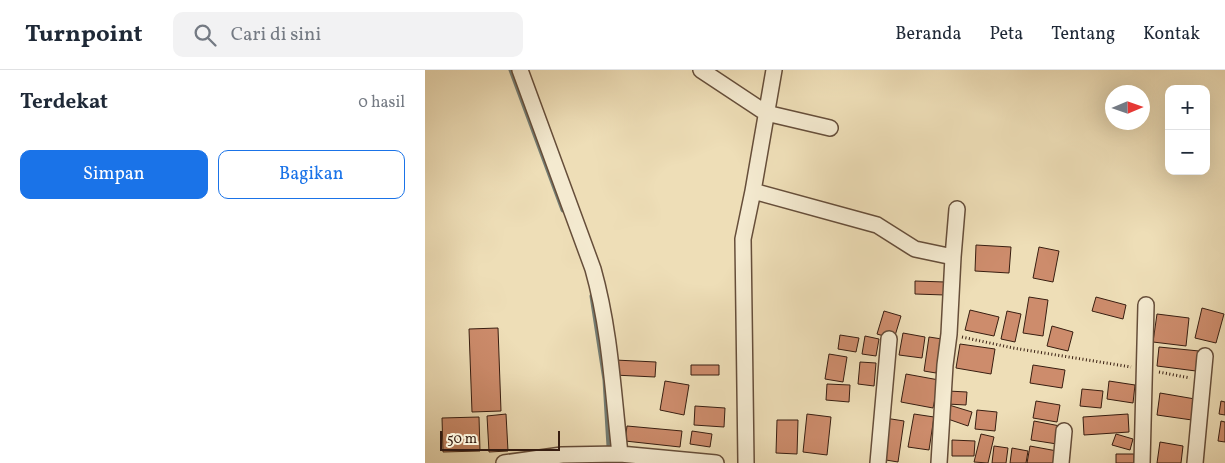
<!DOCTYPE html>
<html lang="id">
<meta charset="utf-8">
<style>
:root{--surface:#fff;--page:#f2f2f3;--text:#1f2937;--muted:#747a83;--line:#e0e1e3;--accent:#1a73e8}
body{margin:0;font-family:Vollkorn,serif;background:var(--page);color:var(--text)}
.controls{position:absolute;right:15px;top:15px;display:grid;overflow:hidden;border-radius:10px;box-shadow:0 5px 20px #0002}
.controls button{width:45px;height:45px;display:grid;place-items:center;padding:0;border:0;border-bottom:1px solid var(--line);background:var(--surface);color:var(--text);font:25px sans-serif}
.compass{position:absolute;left:680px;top:15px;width:45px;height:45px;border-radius:50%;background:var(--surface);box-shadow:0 5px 20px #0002;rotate:88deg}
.scale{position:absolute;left:15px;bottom:12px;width:120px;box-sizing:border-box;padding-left:5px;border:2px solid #381e11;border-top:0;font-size:14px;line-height:18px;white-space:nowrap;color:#381e11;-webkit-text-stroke:4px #f4ead0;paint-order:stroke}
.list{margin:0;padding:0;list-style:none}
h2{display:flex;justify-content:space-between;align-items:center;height:65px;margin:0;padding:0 20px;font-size:21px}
h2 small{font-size:16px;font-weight:400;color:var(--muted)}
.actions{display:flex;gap:10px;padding:15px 20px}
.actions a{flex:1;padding:11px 0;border:1px solid var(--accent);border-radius:10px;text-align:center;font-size:18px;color:var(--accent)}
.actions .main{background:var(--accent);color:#fff}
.icon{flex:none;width:28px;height:28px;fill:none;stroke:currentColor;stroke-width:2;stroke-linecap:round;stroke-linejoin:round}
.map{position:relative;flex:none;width:800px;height:393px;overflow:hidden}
header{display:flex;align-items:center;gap:30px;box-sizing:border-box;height:70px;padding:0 25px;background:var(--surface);border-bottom:1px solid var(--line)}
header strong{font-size:24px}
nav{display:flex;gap:28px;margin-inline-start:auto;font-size:18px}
.search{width:350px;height:45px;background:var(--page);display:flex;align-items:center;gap:12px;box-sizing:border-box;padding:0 18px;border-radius:10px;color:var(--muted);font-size:19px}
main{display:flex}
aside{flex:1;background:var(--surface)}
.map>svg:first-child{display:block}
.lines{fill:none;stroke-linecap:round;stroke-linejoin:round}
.stream{stroke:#737c73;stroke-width:5}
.building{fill:#cd8c6c;stroke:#381e11}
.street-casing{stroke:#664e3a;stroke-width:18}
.path{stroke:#381e11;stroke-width:3;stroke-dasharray:1 2.5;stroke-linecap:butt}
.street{stroke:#f4ead0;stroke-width:15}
</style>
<header>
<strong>Turnpoint</strong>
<div class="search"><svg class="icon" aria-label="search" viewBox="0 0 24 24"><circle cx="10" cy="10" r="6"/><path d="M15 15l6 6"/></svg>Cari di sini</div>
<nav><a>Beranda</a><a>Peta</a><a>Tentang</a><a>Kontak</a></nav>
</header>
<main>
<aside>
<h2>Terdekat<small>0 hasil</small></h2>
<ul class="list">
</ul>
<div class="actions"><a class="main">Simpan</a><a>Bagikan</a></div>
</aside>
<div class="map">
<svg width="800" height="393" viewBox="0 0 800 393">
<rect width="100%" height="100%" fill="#eedeb7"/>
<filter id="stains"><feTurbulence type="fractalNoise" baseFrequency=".004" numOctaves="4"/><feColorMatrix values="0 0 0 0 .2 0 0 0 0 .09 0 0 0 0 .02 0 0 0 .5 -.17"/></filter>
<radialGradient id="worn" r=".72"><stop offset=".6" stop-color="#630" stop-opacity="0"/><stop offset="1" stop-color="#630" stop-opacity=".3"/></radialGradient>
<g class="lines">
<!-- stream -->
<path class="stream" d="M 86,0 L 138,140
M 167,226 L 180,310 L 185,393"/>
</g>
<!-- building -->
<path class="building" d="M 551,175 L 586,177 L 584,203 L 550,201 Z
M 614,177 L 634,181 L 628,212 L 608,208 Z
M 490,211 L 520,212 L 520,225 L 490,224 Z
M 604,227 L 623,230 L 618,266 L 598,263 Z
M 671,227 L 701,235 L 698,249 L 667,241 Z
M 777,238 L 799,244 L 791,273 L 770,268 Z
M 545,240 L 574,247 L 569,266 L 540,260 Z
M 459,241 L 476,246 L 469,269 L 452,264 Z
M 582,241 L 596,244 L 590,272 L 576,269 Z
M 732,244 L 764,248 L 761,276 L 728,272 Z
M 627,256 L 648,262 L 643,281 L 622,276 Z
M 73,258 L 76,341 L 47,342 L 44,259 Z
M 478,263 L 500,267 L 497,288 L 474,285 Z
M 415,265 L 434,268 L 431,282 L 413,279 Z
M 440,266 L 454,269 L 451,286 L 437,284 Z
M 504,267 L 517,269 L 511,303 L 499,301 Z
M 535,274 L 570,279 L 566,304 L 531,298 Z
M 734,277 L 774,281 L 771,301 L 732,296 Z
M 404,284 L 422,287 L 418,312 L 400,309 Z
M 190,290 L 231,292 L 230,307 L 189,305 Z
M 435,292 L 451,293 L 449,316 L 433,314 Z
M 266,295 L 294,295 L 294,305 L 266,305 Z
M 608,295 L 640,300 L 637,318 L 605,313 Z
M 481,304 L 514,310 L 508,338 L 476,332 Z
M 240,311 L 264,315 L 259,345 L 235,340 Z
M 684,311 L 710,315 L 708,333 L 682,329 Z
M 402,314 L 425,315 L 424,332 L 401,330 Z
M 657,319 L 678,321 L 676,338 L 655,336 Z
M 523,321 L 542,322 L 541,335 L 522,334 Z
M 735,323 L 770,329 L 767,350 L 732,345 Z
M 611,331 L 635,335 L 632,352 L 608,348 Z
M 796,331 L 800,332 L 800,345 L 794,344 Z
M 524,335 L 547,342 L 543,356 L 520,348 Z
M 270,336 L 300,338 L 299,357 L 269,355 Z
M 552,340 L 572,342 L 570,361 L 550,359 Z
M 81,344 L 83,381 L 64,382 L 62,346 Z
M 382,344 L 406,347 L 402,385 L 378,382 Z
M 489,344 L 509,347 L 504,380 L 483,377 Z
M 703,344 L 704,362 L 659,365 L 658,347 Z
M 54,347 L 55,381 L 18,382 L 17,348 Z
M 460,348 L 479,351 L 473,392 L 455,389 Z
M 352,350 L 373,350 L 372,384 L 351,383 Z
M 609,351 L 635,356 L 632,374 L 606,370 Z
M 796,351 L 800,352 L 800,372 L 793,371 Z
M 202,356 L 257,361 L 255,377 L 200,371 Z
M 267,361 L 287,364 L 285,377 L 265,374 Z
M 556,364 L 569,367 L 563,393 L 549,392 Z
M 691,364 L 708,369 L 705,380 L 687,375 Z
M 527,370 L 550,371 L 549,386 L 527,386 Z
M 735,372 L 758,376 L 756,393 L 732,393 Z
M 569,376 L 583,378 L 581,393 L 567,393 Z
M 605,376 L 632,381 L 630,393 L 602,393 Z
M 587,378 L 603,381 L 601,393 L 585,393 Z
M 691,384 L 709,384 L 709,393 L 691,393 Z"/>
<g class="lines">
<!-- street casing -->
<g class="street-casing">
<path id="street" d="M 95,0 L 168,199 C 185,259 188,322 195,384
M 276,0 L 341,43 L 405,58
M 328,121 L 452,155 L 490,179 L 528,187
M 79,393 L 137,385 L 195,384 L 291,393
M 321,393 L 318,169 L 328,121 L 349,0
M 453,393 L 464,269
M 514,393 L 520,295 L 524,264 L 528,187 L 532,139
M 636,393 L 639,361
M 717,393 L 721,235
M 770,393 L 780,286"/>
</g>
<!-- path -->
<path class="path" d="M 537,267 L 588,278 L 706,297
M 734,302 L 765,308"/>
<!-- street -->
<use href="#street" class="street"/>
</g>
<rect width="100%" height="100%" filter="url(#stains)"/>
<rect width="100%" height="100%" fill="url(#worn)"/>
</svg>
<div class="controls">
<button>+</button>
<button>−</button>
</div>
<svg class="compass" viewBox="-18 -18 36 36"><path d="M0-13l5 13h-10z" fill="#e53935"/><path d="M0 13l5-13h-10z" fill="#747a83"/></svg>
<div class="scale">50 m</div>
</div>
</main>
